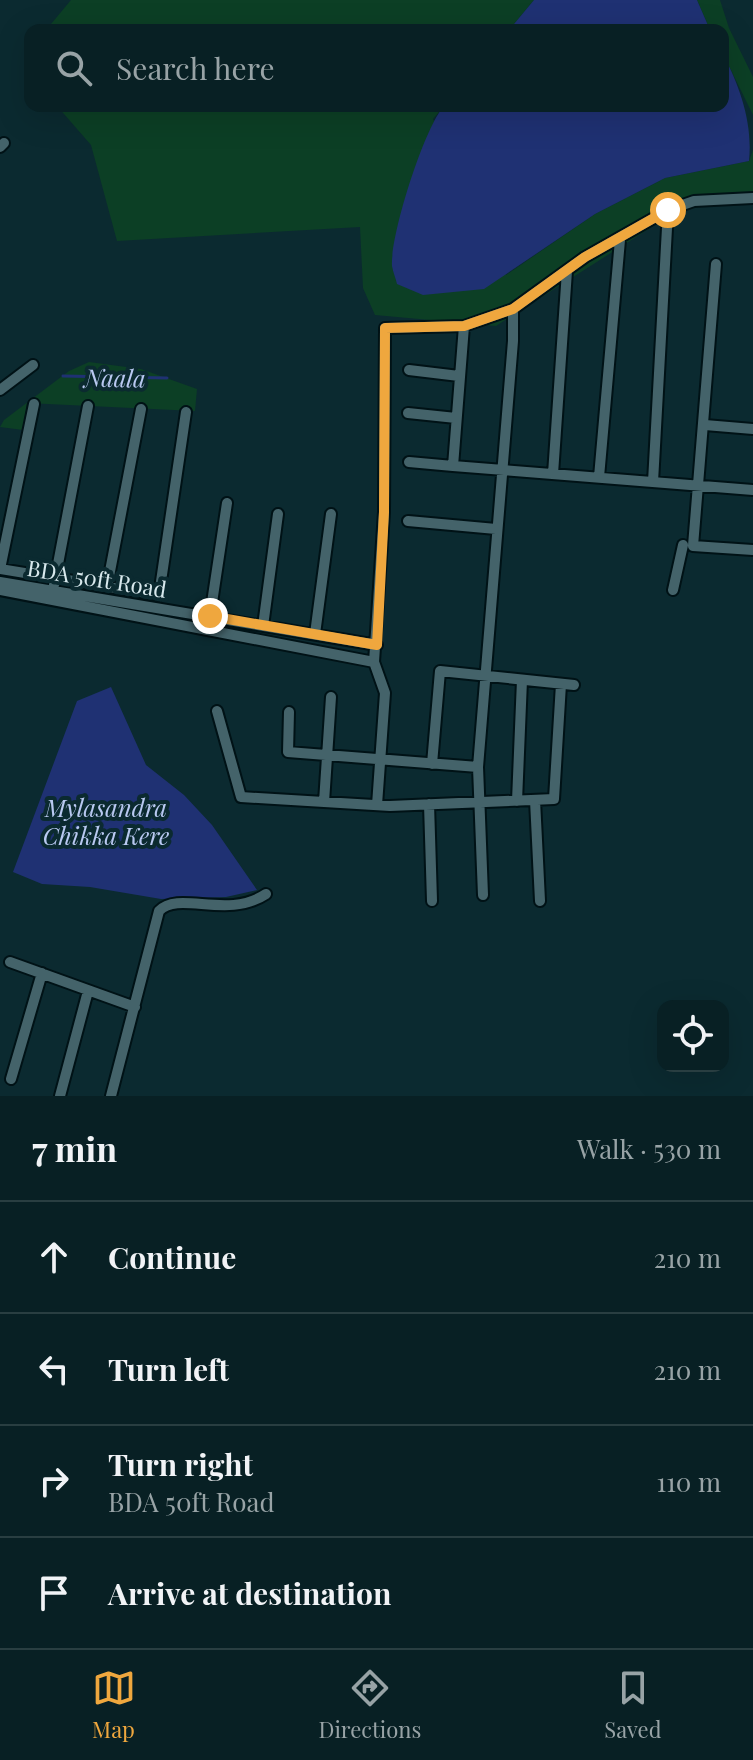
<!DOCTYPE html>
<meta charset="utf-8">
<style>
:root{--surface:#082024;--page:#11282c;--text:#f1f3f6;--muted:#98a3a6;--line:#293e41;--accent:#efa73e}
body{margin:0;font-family:"Playfair Display",serif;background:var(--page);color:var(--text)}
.controls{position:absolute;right:24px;bottom:24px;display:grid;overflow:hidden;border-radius:16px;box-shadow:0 8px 32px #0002}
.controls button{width:72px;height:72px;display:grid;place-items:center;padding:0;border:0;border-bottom:2px solid var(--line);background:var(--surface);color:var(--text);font:40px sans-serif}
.stop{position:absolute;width:24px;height:24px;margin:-18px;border:6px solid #efa73e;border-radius:50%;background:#fff}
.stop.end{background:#efa73e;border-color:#fff;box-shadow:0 2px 8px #0008}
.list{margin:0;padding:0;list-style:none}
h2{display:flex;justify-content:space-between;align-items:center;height:104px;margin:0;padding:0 32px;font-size:34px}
h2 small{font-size:26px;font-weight:400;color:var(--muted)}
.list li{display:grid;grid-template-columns:52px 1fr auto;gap:24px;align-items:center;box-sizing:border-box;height:112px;padding:0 32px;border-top:2px solid var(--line)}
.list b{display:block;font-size:30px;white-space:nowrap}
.list p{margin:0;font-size:26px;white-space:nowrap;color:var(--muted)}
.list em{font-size:26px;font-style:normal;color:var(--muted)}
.icon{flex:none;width:44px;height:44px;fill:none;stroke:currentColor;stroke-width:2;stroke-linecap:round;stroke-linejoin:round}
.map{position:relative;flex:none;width:753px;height:1096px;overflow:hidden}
.search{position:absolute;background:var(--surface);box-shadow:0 8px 32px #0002;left:24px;right:24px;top:24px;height:88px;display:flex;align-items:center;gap:20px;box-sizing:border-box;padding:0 28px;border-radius:16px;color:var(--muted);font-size:30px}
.sheet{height:552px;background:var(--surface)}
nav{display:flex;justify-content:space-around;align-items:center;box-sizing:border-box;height:112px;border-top:2px solid var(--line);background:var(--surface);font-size:22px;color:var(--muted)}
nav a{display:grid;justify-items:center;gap:4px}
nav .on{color:var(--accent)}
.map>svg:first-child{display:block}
.green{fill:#0c3f25}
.water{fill:#1f3173}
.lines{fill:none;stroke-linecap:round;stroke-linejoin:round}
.stream{stroke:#1f3173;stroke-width:3}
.street-casing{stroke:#001216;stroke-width:14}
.street{stroke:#44636a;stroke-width:10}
.route{stroke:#efa73e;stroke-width:10}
.labels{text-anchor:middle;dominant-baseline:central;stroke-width:8;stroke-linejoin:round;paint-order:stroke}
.street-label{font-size:22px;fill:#d8e9ed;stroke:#0b2a30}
.water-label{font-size:24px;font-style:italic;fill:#b9c9f1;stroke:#0b2a30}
</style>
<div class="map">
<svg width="753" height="1096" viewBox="0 0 753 1096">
<rect width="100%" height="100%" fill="#0b2a30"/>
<!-- green -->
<path class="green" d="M 71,0 L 534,0 L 509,30 L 46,30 Z
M 697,0 L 720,0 L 729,28 L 753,77 L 753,115 L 723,54 L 723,30 L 710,30 Z
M 57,106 L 444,106 L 433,119 L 506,275 L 595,214 L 665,178 L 749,161 L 753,150 L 753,198 L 677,211 L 496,326 L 375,315 L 363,288 L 360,227 L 117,241 L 91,145 Z
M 89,362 L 141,369 L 197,389 L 195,411 L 27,403 L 23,430 L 0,427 L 4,420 L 69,371 Z"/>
<!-- water -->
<path class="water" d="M 534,0 L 697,0 L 710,30 L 509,30 Z
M 723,54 C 740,87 753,123 749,161 L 665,178 L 595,214 L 484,289 L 423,295 L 397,284 C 396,279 393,272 392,266 C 390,236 424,128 444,106 L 723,106 Z
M 111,687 L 146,765 L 184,795 L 212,825 L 257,890 L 226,897 L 161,899 L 90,887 L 42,884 L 13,872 L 77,701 Z"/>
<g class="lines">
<!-- stream -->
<path class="stream" d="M 63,376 L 167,378"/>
<!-- street casing -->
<g class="street-casing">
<path id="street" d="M 0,147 L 4,143
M 716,264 L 693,546 L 753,550
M 464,326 L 453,466 L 753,490
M 409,370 L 459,376
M 0,390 L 33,365
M 408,413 L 456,418
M 705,425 L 753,429
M 409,462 L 453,466
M 553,474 L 567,271
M 599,477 L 620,240
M 653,482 L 668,210
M 408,521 L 496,529
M 0,569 L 159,595 L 186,412
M 0,569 L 34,404
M 0,582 L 377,645
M 54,585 L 88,406
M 107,587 L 141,409
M 0,590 L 374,662
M 673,590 L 683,545
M 210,616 L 227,503
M 263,626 L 278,514
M 315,634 L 331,514
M 217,711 L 241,797 L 390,806 L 554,799 L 561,684
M 289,712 L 288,752 L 478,767 L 513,341 L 513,309
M 432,764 L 440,671 L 574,685
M 478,767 L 483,895
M 535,800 L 540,901
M 517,801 L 522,680
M 324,802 L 331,697
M 429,804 L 432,901
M 377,805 L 385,693 L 374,662 L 384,512 L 385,328 L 464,326 L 513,309 L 585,257 L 668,210 L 694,201 L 753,198
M 10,962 L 135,1007
M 11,1079 L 42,973
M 60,1096 L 88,991
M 111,1096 L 159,911 C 179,890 227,920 266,894"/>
</g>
<!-- street -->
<use href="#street" class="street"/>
</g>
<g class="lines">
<!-- route -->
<path class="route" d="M 210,616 L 377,645 L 384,512 L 385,328 L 464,326 L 513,309 L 585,257 L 668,210"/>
</g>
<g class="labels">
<!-- street labels -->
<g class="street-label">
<text transform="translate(97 578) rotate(9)">BDA 50ft Road</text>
</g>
<!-- water labels -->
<g class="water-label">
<text transform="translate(115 377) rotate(1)">Naala</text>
<text x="106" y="807">Mylasandra<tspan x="106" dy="28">Chikka Kere</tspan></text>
</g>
</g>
</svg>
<div class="controls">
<button><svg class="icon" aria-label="locate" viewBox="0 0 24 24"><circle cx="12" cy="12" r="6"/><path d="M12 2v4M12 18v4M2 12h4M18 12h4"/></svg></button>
</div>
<div class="stop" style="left:668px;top:210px"></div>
<div class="stop end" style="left:210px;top:616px"></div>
<div class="search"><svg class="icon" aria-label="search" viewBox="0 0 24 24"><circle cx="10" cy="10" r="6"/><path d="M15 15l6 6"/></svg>Search here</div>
</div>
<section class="sheet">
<h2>7 min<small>Walk · 530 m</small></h2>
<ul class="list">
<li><svg class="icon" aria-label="ahead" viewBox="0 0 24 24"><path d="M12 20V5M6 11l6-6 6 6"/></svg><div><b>Continue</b></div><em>210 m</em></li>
<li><svg class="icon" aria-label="left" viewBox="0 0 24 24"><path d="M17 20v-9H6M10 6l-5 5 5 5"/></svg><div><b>Turn left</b></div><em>210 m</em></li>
<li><svg class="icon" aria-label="right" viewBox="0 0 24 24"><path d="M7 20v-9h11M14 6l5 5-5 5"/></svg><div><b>Turn right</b><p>BDA 50ft Road</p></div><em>110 m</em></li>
<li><svg class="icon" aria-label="arrive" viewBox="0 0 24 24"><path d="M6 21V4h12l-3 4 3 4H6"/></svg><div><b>Arrive at destination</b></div></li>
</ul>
</section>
<nav>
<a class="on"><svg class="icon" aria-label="map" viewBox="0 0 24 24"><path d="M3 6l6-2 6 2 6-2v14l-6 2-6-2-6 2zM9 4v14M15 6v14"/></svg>Map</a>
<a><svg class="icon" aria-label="directions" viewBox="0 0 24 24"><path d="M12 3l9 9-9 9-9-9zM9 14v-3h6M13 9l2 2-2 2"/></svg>Directions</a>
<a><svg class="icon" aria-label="saved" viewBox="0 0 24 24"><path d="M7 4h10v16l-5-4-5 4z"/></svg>Saved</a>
</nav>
